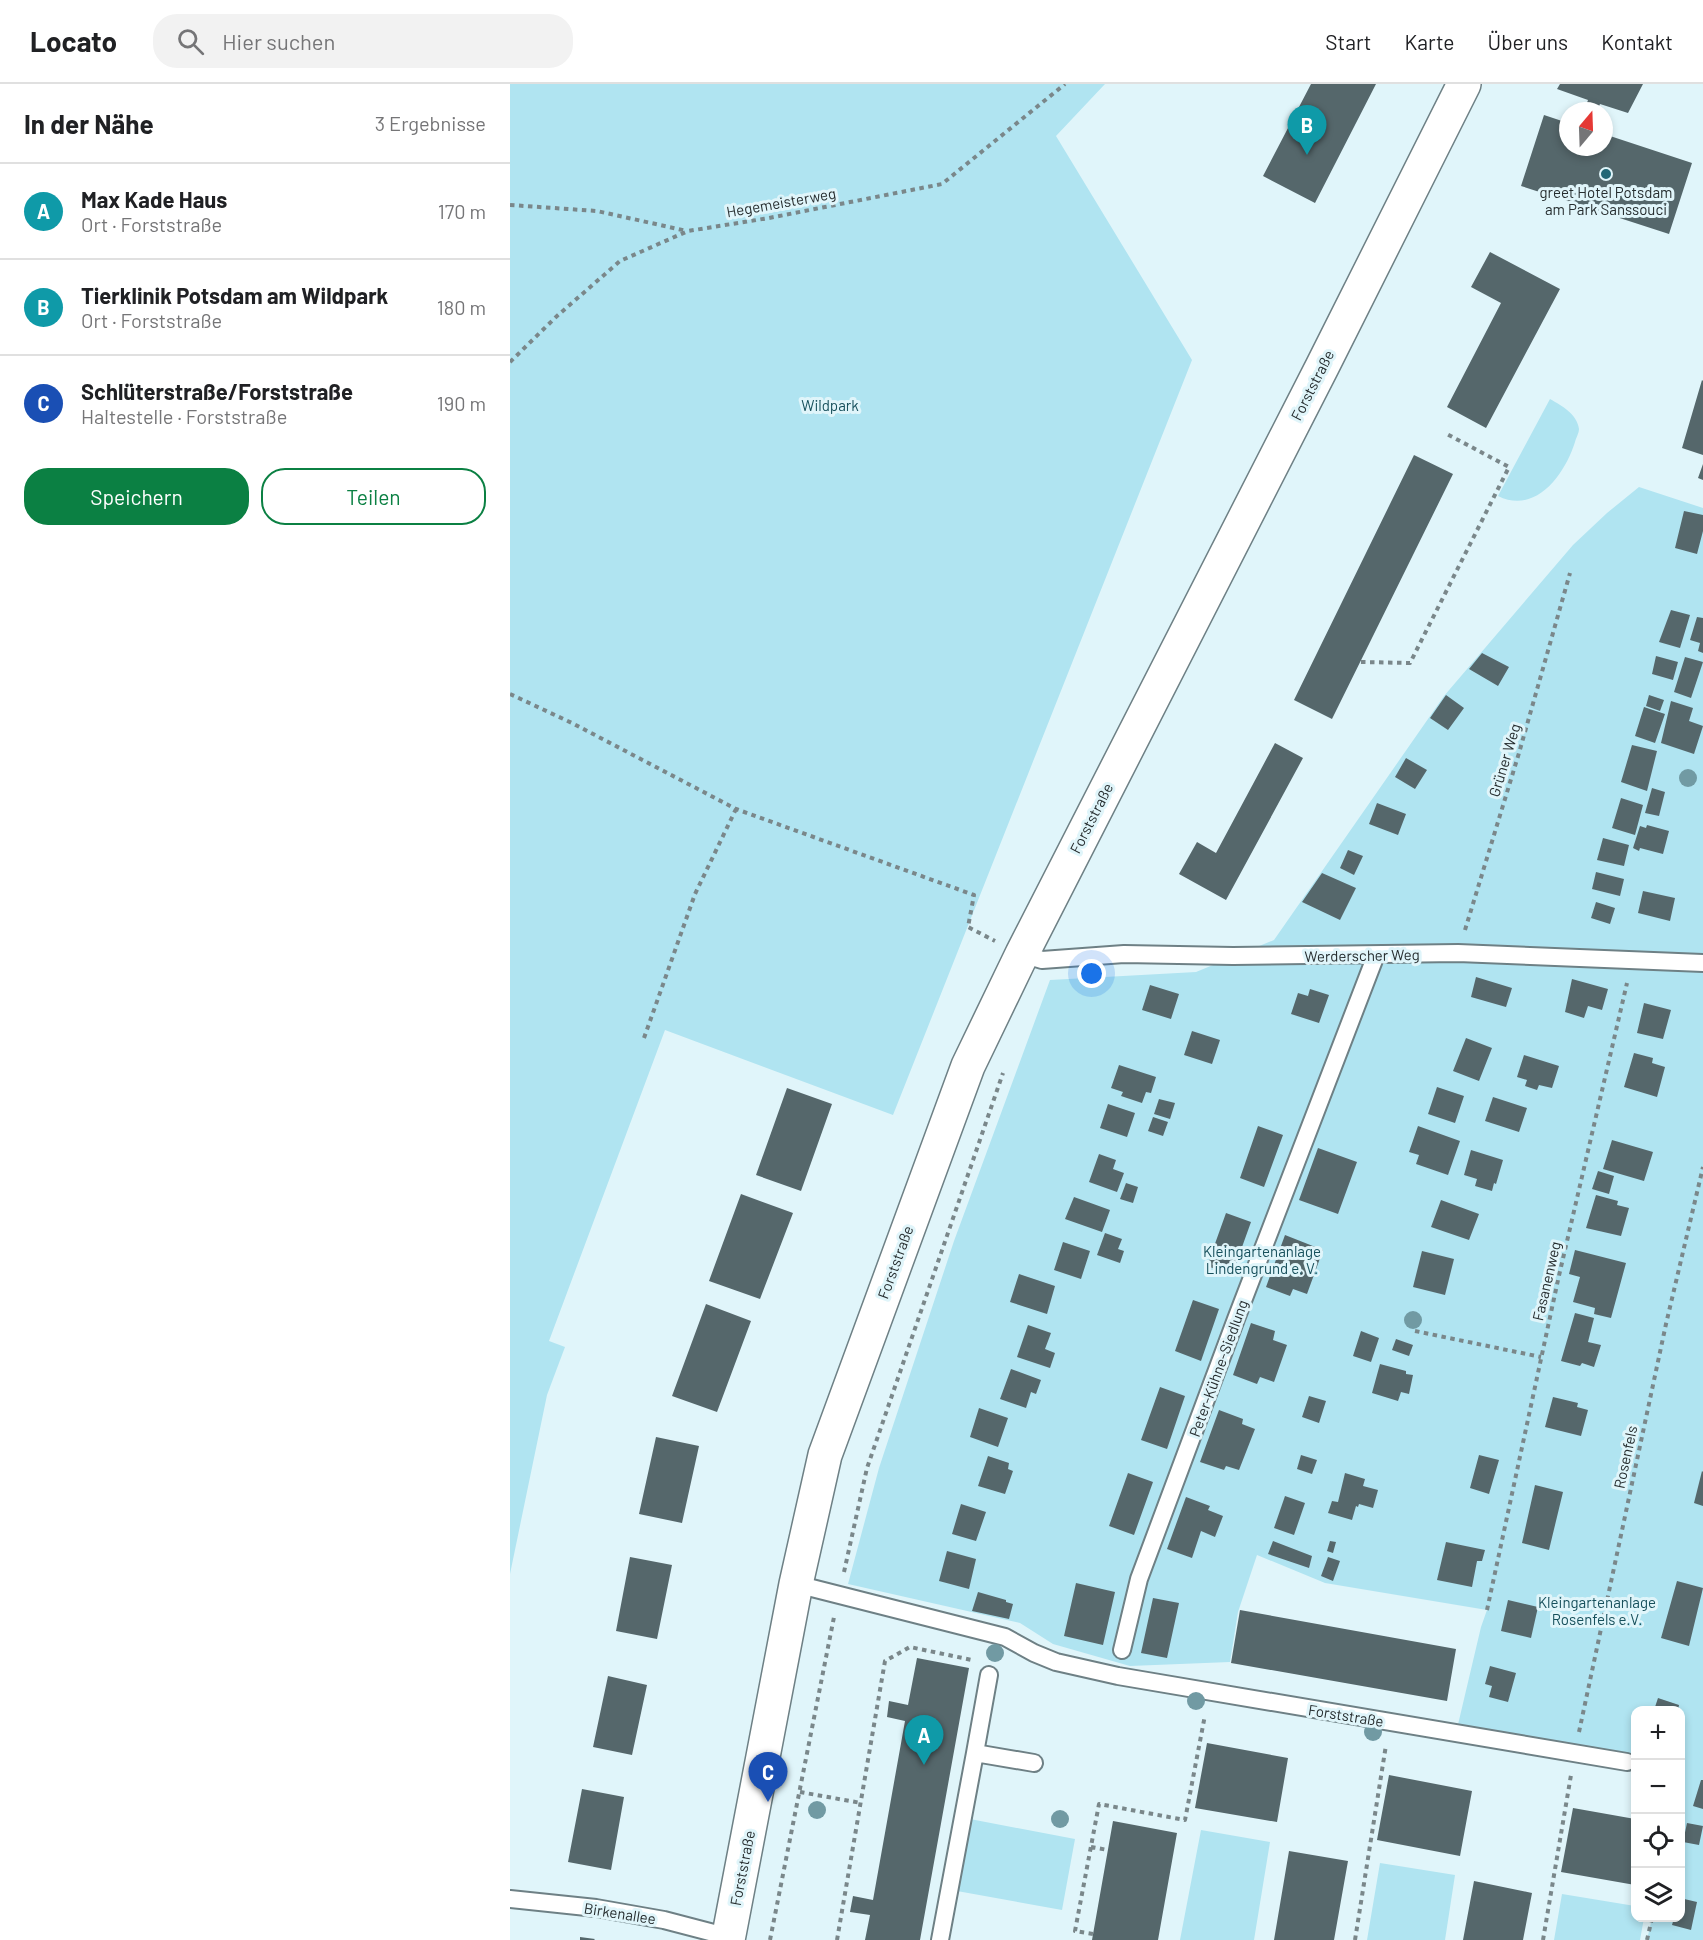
<!DOCTYPE html>
<html lang="de">
<meta charset="utf-8">
<style>
:root{--surface:#fff;--page:#f2f2f2;--text:#202124;--muted:#757577;--line:#e0e0e0;--accent:#0b8043}
body{margin:0;font-family:Barlow,sans-serif;background:var(--page);color:var(--text)}
.controls{position:absolute;right:18px;bottom:18px;display:grid;overflow:hidden;border-radius:12px;box-shadow:0 3px 9px #0003}
.controls button{width:54px;height:54px;display:grid;place-items:center;padding:0;border:0;border-bottom:2px solid var(--line);background:var(--surface);color:var(--text);font:30px sans-serif}
.compass{position:absolute;left:1049px;top:18px;width:54px;height:54px;border-radius:50%;background:var(--surface);box-shadow:0 3px 9px #0003;rotate:19deg}
.you{position:absolute;left:582px;top:890px;width:21px;height:21px;margin:-15px;border:4px solid #fff;border-radius:50%;background:#1a73e8;box-shadow:0 0 0 9px #1a73e833}
.badge{display:grid;place-items:center;width:39px;height:39px;border-radius:50%;background:var(--accent);color:#fff;font-size:20px;font-weight:700}
.pin{position:absolute;translate:-50% -50px;filter:drop-shadow(0 2px 3px #0008)}
.pin::after{content:'';position:absolute;top:32px;width:21px;height:18px;background:inherit;clip-path:polygon(0 0,100% 0,50% 100%)}
.list{margin:0;padding:0;list-style:none}
h2{display:flex;justify-content:space-between;align-items:center;height:78px;margin:0;padding:0 24px;font-size:26px}
h2 small{font-size:20px;font-weight:400;color:var(--muted)}
.list li{display:grid;grid-template-columns:39px 1fr auto;gap:18px;align-items:center;box-sizing:border-box;height:96px;padding:0 24px;border-top:2px solid var(--line)}
.list b{display:block;font-size:22px;white-space:nowrap}
.list p{margin:0;font-size:20px;white-space:nowrap;color:var(--muted)}
.list em{font-size:20px;font-style:normal;color:var(--muted)}
.actions{display:flex;gap:12px;padding:18px 24px}
.actions a{flex:1;padding:14px 0;border:2px solid var(--accent);border-radius:24px;text-align:center;font-size:21px;color:var(--accent)}
.actions .main{background:var(--accent);color:#fff}
.icon{flex:none;width:33px;height:33px;fill:none;stroke:currentColor;stroke-width:2;stroke-linecap:round;stroke-linejoin:round}
.map{position:relative;flex:none;width:1193px;height:1856px;overflow:hidden}
header{display:flex;align-items:center;gap:36px;box-sizing:border-box;height:84px;padding:0 30px;background:var(--surface);border-bottom:2px solid var(--line)}
header strong{font-size:28px}
nav{display:flex;gap:33px;margin-inline-start:auto;font-size:21px}
.search{width:420px;height:54px;background:var(--page);display:flex;align-items:center;gap:15px;box-sizing:border-box;padding:0 21px;border-radius:24px;color:var(--muted);font-size:22px}
main{display:flex}
aside{flex:1;background:var(--surface)}
.map>svg:first-child{display:block}
.green{fill:#b0e4f1}
.building{fill:#55676b}
.lines{fill:none;stroke-linecap:round;stroke-linejoin:round}
.lane-casing{stroke:#6e8085;stroke-width:20}
.secondary-casing{stroke:#6e8085;stroke-width:36}
.path{stroke:#7a878a;stroke-width:4;stroke-dasharray:4.5 4.5;stroke-linecap:butt}
.lane{stroke:#fff;stroke-width:16}
.secondary{stroke:#fff;stroke-width:33}
.tree{fill:#719aa3}
.poi-dot{fill:#216877;stroke:#e0f5fa;stroke-width:2}
.labels{text-anchor:middle;dominant-baseline:central;stroke-width:6;stroke-linejoin:round;paint-order:stroke}
.poi-label{font-size:15px;fill:#262d2f;stroke:#e0f5fa}
.street-label{font-size:15px;fill:#262d2f;stroke:#e0f5fa}
.park-label{font-size:15px;fill:#17505c;stroke:#e0f5fa}
</style>
<header>
<strong>Locato</strong>
<div class="search"><svg class="icon" aria-label="search" viewBox="0 0 24 24"><circle cx="10" cy="10" r="6"/><path d="M15 15l6 6"/></svg>Hier suchen</div>
<nav><a>Start</a><a>Karte</a><a>Über uns</a><a>Kontakt</a></nav>
</header>
<main>
<aside>
<h2>In der Nähe<small>3 Ergebnisse</small></h2>
<ul class="list">
<li><span class="badge" style="background:#0f9aa8">A</span><div><b>Max Kade Haus</b><p>Ort · Forststraße</p></div><em>170 m</em></li>
<li><span class="badge" style="background:#0f9aa8">B</span><div><b>Tierklinik Potsdam am Wildpark</b><p>Ort · Forststraße</p></div><em>180 m</em></li>
<li><span class="badge" style="background:#1a4fb4">C</span><div><b>Schlüterstraße/Forststraße</b><p>Haltestelle · Forststraße</p></div><em>190 m</em></li>
</ul>
<div class="actions"><a class="main">Speichern</a><a>Teilen</a></div>
</aside>
<div class="map">
<svg width="1193" height="1856" viewBox="0 0 1193 1856">
<rect width="100%" height="100%" fill="#e0f5fa"/>
<!-- green -->
<path class="green" d="M 0,0 L 595,0 L 546,52 L 682,276 L 383,1031 L 155,946 L 39,1257 L 55,1263 L 37,1311 L 0,1490 Z
M 1040,315 C 1052,322 1067,330 1069,345 C 1069,349 1066,354 1065,358 C 1055,390 1026,431 988,412 Z
M 1129,403 L 1193,424 L 1193,1856 L 1137,1856 L 1142,1834 L 1170,1834 L 1170,1626 L 1126,1626 L 1125,1679 L 946,1649 L 971,1543 L 977,1526 L 815,1499 L 747,1471 L 728,1528 L 720,1578 L 620,1582 L 543,1560 L 510,1539 L 338,1500 L 369,1384 L 444,1157 L 540,896 L 686,888 L 764,856 L 934,612 L 1063,461 L 1097,429 Z
M 460,1735 L 565,1755 L 552,1826 L 447,1807 Z
M 691,1746 L 760,1758 L 744,1856 L 670,1856 Z
M 870,1779 L 945,1791 L 935,1856 L 857,1856 Z
M 1052,1810 L 1125,1822 L 1126,1834 L 1134,1834 L 1130,1856 L 1044,1856 Z"/>
<!-- building -->
<path class="building" d="M 801,0 L 866,0 L 805,119 L 753,92 Z
M 1050,0 L 1133,0 L 1118,29 L 1090,20 L 1087,27 L 1074,27 L 1078,16 L 1047,5 Z
M 1034,31 L 1058,39 L 1058,63 L 1094,63 L 1094,50 L 1182,79 L 1159,150 L 1011,102 Z
M 980,168 L 1050,205 L 976,344 L 937,323 L 991,219 L 961,203 Z
M 1192,296 L 1193,297 L 1193,371 L 1172,364 Z
M 904,371 L 943,390 L 822,635 L 784,616 Z
M 1193,380 L 1193,396 L 1188,394 Z
M 1174,427 L 1193,431 L 1193,447 L 1187,470 L 1165,464 Z
M 1161,526 L 1180,531 L 1170,564 L 1149,558 Z
M 1187,533 L 1193,534 L 1193,569 L 1188,567 L 1190,559 L 1180,556 Z
M 972,569 L 999,583 L 988,602 L 959,585 Z
M 1146,572 L 1168,578 L 1163,596 L 1142,590 Z
M 1175,573 L 1193,578 L 1181,614 L 1164,608 Z
M 936,611 L 954,624 L 938,646 L 920,634 Z
M 1139,611 L 1154,616 L 1150,627 L 1136,622 Z
M 1161,617 L 1183,624 L 1179,637 L 1193,642 L 1184,670 L 1151,659 Z
M 1134,623 L 1155,630 L 1145,659 L 1125,652 Z
M 765,659 L 793,674 L 716,816 L 669,790 L 687,758 L 706,769 Z
M 1122,661 L 1147,667 L 1137,707 L 1111,698 Z
M 896,674 L 917,686 L 905,705 L 885,693 Z
M 1142,704 L 1155,708 L 1149,732 L 1135,729 Z
M 1111,714 L 1133,721 L 1125,751 L 1102,744 Z
M 867,719 L 896,730 L 888,751 L 859,740 Z
M 1137,741 L 1159,747 L 1153,770 L 1130,764 L 1129,767 L 1123,764 L 1130,742 L 1136,744 Z
M 1093,754 L 1119,761 L 1114,782 L 1087,776 Z
M 838,766 L 853,772 L 844,791 L 830,784 Z
M 1086,788 L 1114,795 L 1110,812 L 1082,805 Z
M 812,789 L 846,804 L 830,836 L 792,818 Z
M 1133,807 L 1165,814 L 1160,837 L 1128,829 Z
M 1086,818 L 1105,824 L 1100,840 L 1081,834 Z
M 966,893 L 1002,904 L 996,923 L 961,913 Z
M 1062,895 L 1098,905 L 1092,926 L 1078,922 L 1074,934 L 1055,928 Z
M 640,901 L 669,910 L 661,935 L 632,926 Z
M 800,905 L 819,911 L 809,939 L 781,930 L 788,909 L 798,912 Z
M 1134,919 L 1161,926 L 1153,955 L 1127,949 Z
M 682,947 L 710,956 L 702,980 L 674,971 Z
M 956,954 L 982,964 L 969,997 L 943,987 Z
M 1124,969 L 1143,974 L 1142,979 L 1155,983 L 1147,1013 L 1114,1003 Z
M 1014,971 L 1049,982 L 1042,1004 L 1029,1001 L 1027,1006 L 1015,1002 L 1017,996 L 1007,993 Z
M 609,981 L 646,993 L 641,1009 L 636,1008 L 632,1019 L 611,1012 L 613,1008 L 601,1004 Z
M 927,1003 L 954,1012 L 945,1039 L 918,1030 Z
M 277,1004 L 322,1020 L 291,1107 L 246,1091 Z
M 983,1013 L 1017,1024 L 1009,1048 L 975,1037 Z
M 649,1015 L 665,1019 L 660,1035 L 644,1030 Z
M 598,1020 L 625,1029 L 617,1053 L 590,1044 Z
M 643,1033 L 658,1038 L 653,1052 L 638,1047 Z
M 748,1042 L 773,1051 L 754,1103 L 730,1094 Z
M 908,1042 L 950,1057 L 938,1091 L 906,1080 L 909,1071 L 899,1068 Z
M 1102,1056 L 1143,1068 L 1134,1097 L 1093,1085 Z
M 808,1064 L 847,1078 L 828,1130 L 789,1116 Z
M 961,1066 L 993,1076 L 986,1100 L 984,1099 L 982,1107 L 965,1102 L 967,1095 L 954,1091 Z
M 589,1070 L 606,1076 L 603,1085 L 614,1089 L 607,1108 L 579,1098 Z
M 1088,1087 L 1104,1092 L 1099,1110 L 1082,1105 Z
M 616,1099 L 628,1103 L 623,1119 L 610,1115 Z
M 231,1110 L 283,1129 L 250,1215 L 199,1197 Z
M 1086,1111 L 1108,1117 L 1107,1121 L 1119,1124 L 1111,1152 L 1076,1144 Z
M 564,1113 L 600,1126 L 592,1148 L 555,1135 Z
M 931,1116 L 969,1130 L 959,1156 L 921,1143 Z
M 716,1129 L 741,1138 L 722,1191 L 697,1182 Z
M 595,1149 L 612,1155 L 608,1165 L 614,1167 L 610,1179 L 587,1171 Z
M 775,1151 L 813,1166 L 797,1210 L 783,1205 L 780,1212 L 756,1203 Z
M 553,1158 L 580,1167 L 571,1195 L 544,1186 Z
M 1065,1166 L 1116,1179 L 1101,1234 L 1084,1230 L 1085,1224 L 1063,1218 L 1070,1193 L 1059,1190 Z
M 912,1167 L 944,1175 L 935,1211 L 903,1203 Z
M 509,1190 L 545,1202 L 537,1230 L 500,1218 Z
M 683,1216 L 709,1225 L 691,1277 L 665,1267 Z
M 196,1220 L 241,1237 L 207,1328 L 162,1312 Z
M 1065,1229 L 1084,1234 L 1078,1258 L 1091,1261 L 1084,1283 L 1072,1279 L 1070,1282 L 1051,1277 Z
M 741,1239 L 765,1247 L 763,1256 L 777,1261 L 764,1298 L 750,1293 L 747,1300 L 723,1291 Z
M 518,1241 L 541,1249 L 535,1265 L 545,1269 L 540,1284 L 507,1273 Z
M 851,1247 L 869,1254 L 861,1278 L 843,1272 Z
M 886,1255 L 903,1261 L 899,1272 L 882,1266 Z
M 870,1280 L 896,1287 L 896,1290 L 903,1291 L 899,1310 L 891,1308 L 888,1317 L 862,1309 Z
M 501,1285 L 531,1296 L 526,1310 L 521,1308 L 516,1324 L 490,1315 Z
M 650,1303 L 675,1312 L 657,1365 L 631,1356 Z
M 799,1312 L 816,1317 L 809,1339 L 792,1333 Z
M 1043,1313 L 1068,1319 L 1067,1323 L 1078,1326 L 1071,1352 L 1035,1343 Z
M 469,1324 L 498,1334 L 488,1363 L 460,1353 Z
M 709,1326 L 733,1335 L 732,1340 L 745,1345 L 729,1386 L 716,1382 L 714,1386 L 690,1378 Z
M 146,1353 L 189,1362 L 172,1439 L 129,1430 Z
M 791,1371 L 807,1376 L 802,1390 L 787,1385 Z
M 969,1371 L 989,1376 L 979,1410 L 960,1404 Z
M 478,1372 L 499,1379 L 498,1385 L 503,1387 L 495,1410 L 468,1402 Z
M 1192,1387 L 1193,1388 L 1193,1422 L 1184,1419 Z
M 618,1389 L 643,1398 L 624,1451 L 599,1442 Z
M 835,1389 L 855,1395 L 853,1402 L 868,1406 L 863,1424 L 849,1420 L 848,1423 L 846,1422 L 842,1436 L 818,1429 L 822,1417 L 828,1418 Z
M 1025,1401 L 1053,1408 L 1039,1466 L 1012,1459 Z
M 775,1412 L 795,1419 L 784,1451 L 764,1444 Z
M 676,1413 L 700,1422 L 698,1426 L 713,1432 L 705,1453 L 691,1447 L 682,1474 L 657,1465 Z
M 451,1420 L 476,1428 L 466,1457 L 442,1450 Z
M 763,1457 L 802,1472 L 799,1484 L 758,1470 Z
M 820,1457 L 826,1458 L 823,1469 L 817,1467 Z
M 936,1458 L 975,1466 L 972,1477 L 967,1477 L 962,1503 L 927,1496 Z
M 437,1467 L 466,1475 L 459,1505 L 429,1497 Z
M 120,1473 L 162,1481 L 147,1555 L 106,1547 Z
M 818,1473 L 830,1477 L 823,1497 L 811,1492 Z
M 1167,1497 L 1193,1504 L 1179,1562 L 1151,1554 Z
M 566,1499 L 605,1508 L 593,1561 L 554,1552 Z
M 468,1508 L 496,1516 L 496,1518 L 503,1520 L 499,1535 L 462,1527 Z
M 643,1514 L 669,1519 L 657,1574 L 631,1569 Z
M 998,1516 L 1028,1523 L 1021,1554 L 991,1547 Z
M 730,1526 L 946,1565 L 937,1617 L 721,1579 Z
M 407,1574 L 459,1584 L 410,1856 L 355,1856 L 360,1831 L 340,1828 L 343,1812 L 363,1816 L 395,1637 L 377,1633 L 379,1617 L 398,1621 Z
M 980,1582 L 1006,1589 L 998,1618 L 979,1613 L 982,1602 L 975,1600 Z
M 98,1592 L 137,1601 L 122,1671 L 83,1663 Z
M 1148,1614 L 1169,1621 L 1168,1626 L 1144,1626 Z
M 697,1659 L 778,1674 L 767,1738 L 685,1724 Z
M 879,1691 L 962,1707 L 950,1772 L 867,1756 Z
M 1191,1696 L 1193,1696 L 1193,1725 L 1183,1722 Z
M 72,1705 L 114,1713 L 101,1786 L 58,1778 Z
M 1063,1724 L 1125,1735 L 1125,1801 L 1051,1788 Z
M 603,1737 L 667,1749 L 648,1856 L 582,1856 Z
M 1177,1739 L 1193,1742 L 1189,1761 L 1173,1758 Z
M 779,1767 L 838,1777 L 824,1856 L 764,1856 Z
M 964,1797 L 1022,1809 L 1013,1856 L 953,1856 Z
M 1170,1814 L 1187,1818 L 1181,1846 L 1162,1841 L 1164,1834 L 1170,1834 Z
M 70,1853 L 85,1855 L 84,1856 L 70,1856 Z"/>
<g class="lines">
<!-- lane casing -->
<g class="lane-casing">
<path id="lane" d="M 512,870 L 532,876 L 614,870 L 723,872 L 948,869 L 1193,879
M 286,1500 L 495,1553 L 524,1569 L 546,1578 L 608,1592 L 1117,1678
M 612,1566 L 629,1495 L 726,1235 L 866,871
M 465,1669 L 479,1591
M 0,1815 L 86,1824 L 154,1836 L 219,1853
M 430,1856 L 465,1669 L 524,1679"/>
</g>
<!-- secondary casing -->
<g class="secondary-casing">
<path id="secondary" d="M 218,1856 L 286,1500 L 315,1371 L 458,982 L 512,870 L 812,283 L 954,0"/>
</g>
<!-- path -->
<path class="path" d="M 0,121 L 87,127 L 177,147
M 0,278 L 47,232 L 110,177 L 178,147 L 259,134 L 432,100 L 555,0
M 851,578 L 900,579 L 999,383 L 935,349
M 0,610 L 62,639 L 226,725 L 464,811 L 458,843 L 485,857
M 955,846 L 1009,669 L 1060,489
M 134,954 L 185,810 L 226,725
M 905,1247 L 1031,1273
M 334,1488 L 357,1384 L 493,989
M 977,1526 L 1048,1196 L 1117,899
M 1069,1648 L 1156,1240 L 1193,1083
M 290,1708 L 351,1719
M 581,1763 L 598,1766
M 583,1850 L 565,1847 L 589,1720 L 675,1736 L 695,1631
M 260,1856 L 324,1533
M 327,1856 L 375,1577 L 400,1563 L 462,1576
M 845,1856 L 876,1661
M 1033,1856 L 1061,1691
M 1137,1856 L 1142,1834"/>
<!-- lane -->
<use href="#lane" class="lane"/>
<!-- secondary -->
<use href="#secondary" class="secondary"/>
</g>
<!-- trees -->
<g class="tree">
<circle cx="1178" cy="694" r="9"/>
<circle cx="903" cy="1236" r="9"/>
<circle cx="485" cy="1569" r="9"/>
<circle cx="686" cy="1617" r="9"/>
<circle cx="863" cy="1648" r="9"/>
<circle cx="307" cy="1726" r="9"/>
<circle cx="550" cy="1735" r="9"/>
</g>
<!-- markers -->
<circle class="poi-dot" cx="1096" cy="90" r="6"/>
<g class="labels">
<!-- poi labels -->
<g class="poi-label">
<text x="1096" y="108">greet Hotel Potsdam<tspan x="1096" dy="17">am Park Sanssouci</tspan></text>
</g>
<!-- street labels -->
<g class="street-label">
<text transform="translate(271 118) rotate(-10)">Hegemeisterweg</text>
<text transform="translate(802 301) rotate(-63)">Forststraße</text>
<text transform="translate(994 676) rotate(-73)">Grüner Weg</text>
<text transform="translate(581 734) rotate(-63)">Forststraße</text>
<text transform="translate(852 871) rotate(-1)">Werderscher Weg</text>
<text transform="translate(385 1178) rotate(-70)">Forststraße</text>
<text transform="translate(1036 1197) rotate(-77)">Fasanenweg</text>
<text transform="translate(708 1284) rotate(-70)">Peter-Kühne-Siedlung</text>
<text transform="translate(1115 1373) rotate(-78)">Rosenfels</text>
<text transform="translate(836 1631) rotate(9)">Forststraße</text>
<text transform="translate(232 1784) rotate(-79)">Forststraße</text>
<text transform="translate(110 1829) rotate(9)">Birkenallee</text>
</g>
<!-- park labels -->
<g class="park-label">
<text x="320" y="321">Wildpark</text>
<text x="752" y="1167">Kleingartenanlage<tspan x="752" dy="17">Lindengrund e. V.</tspan></text>
<text x="1087" y="1518">Kleingartenanlage<tspan x="1087" dy="17">Rosenfels e.V.</tspan></text>
</g>
</g>
</svg>
<div class="controls">
<button>+</button>
<button>−</button>
<button><svg class="icon" aria-label="locate" viewBox="0 0 24 24"><circle cx="12" cy="12" r="6"/><path d="M12 2v4M12 18v4M2 12h4M18 12h4"/></svg></button>
<button><svg class="icon" aria-label="layers" viewBox="0 0 24 24"><path d="M12 4l9 5-9 5-9-5zM3 14l9 5 9-5"/></svg></button>
</div>
<svg class="compass" viewBox="-18 -18 36 36"><path d="M0-13l5 13h-10z" fill="#e53935"/><path d="M0 13l5-13h-10z" fill="#757577"/></svg>
<div class="you"></div>
<div class="pin badge" style="left:414px;top:1681px;background:#0f9aa8">A</div>
<div class="pin badge" style="left:797px;top:71px;background:#0f9aa8">B</div>
<div class="pin badge" style="left:258px;top:1718px;background:#1a4fb4">C</div>
</div>
</main>
